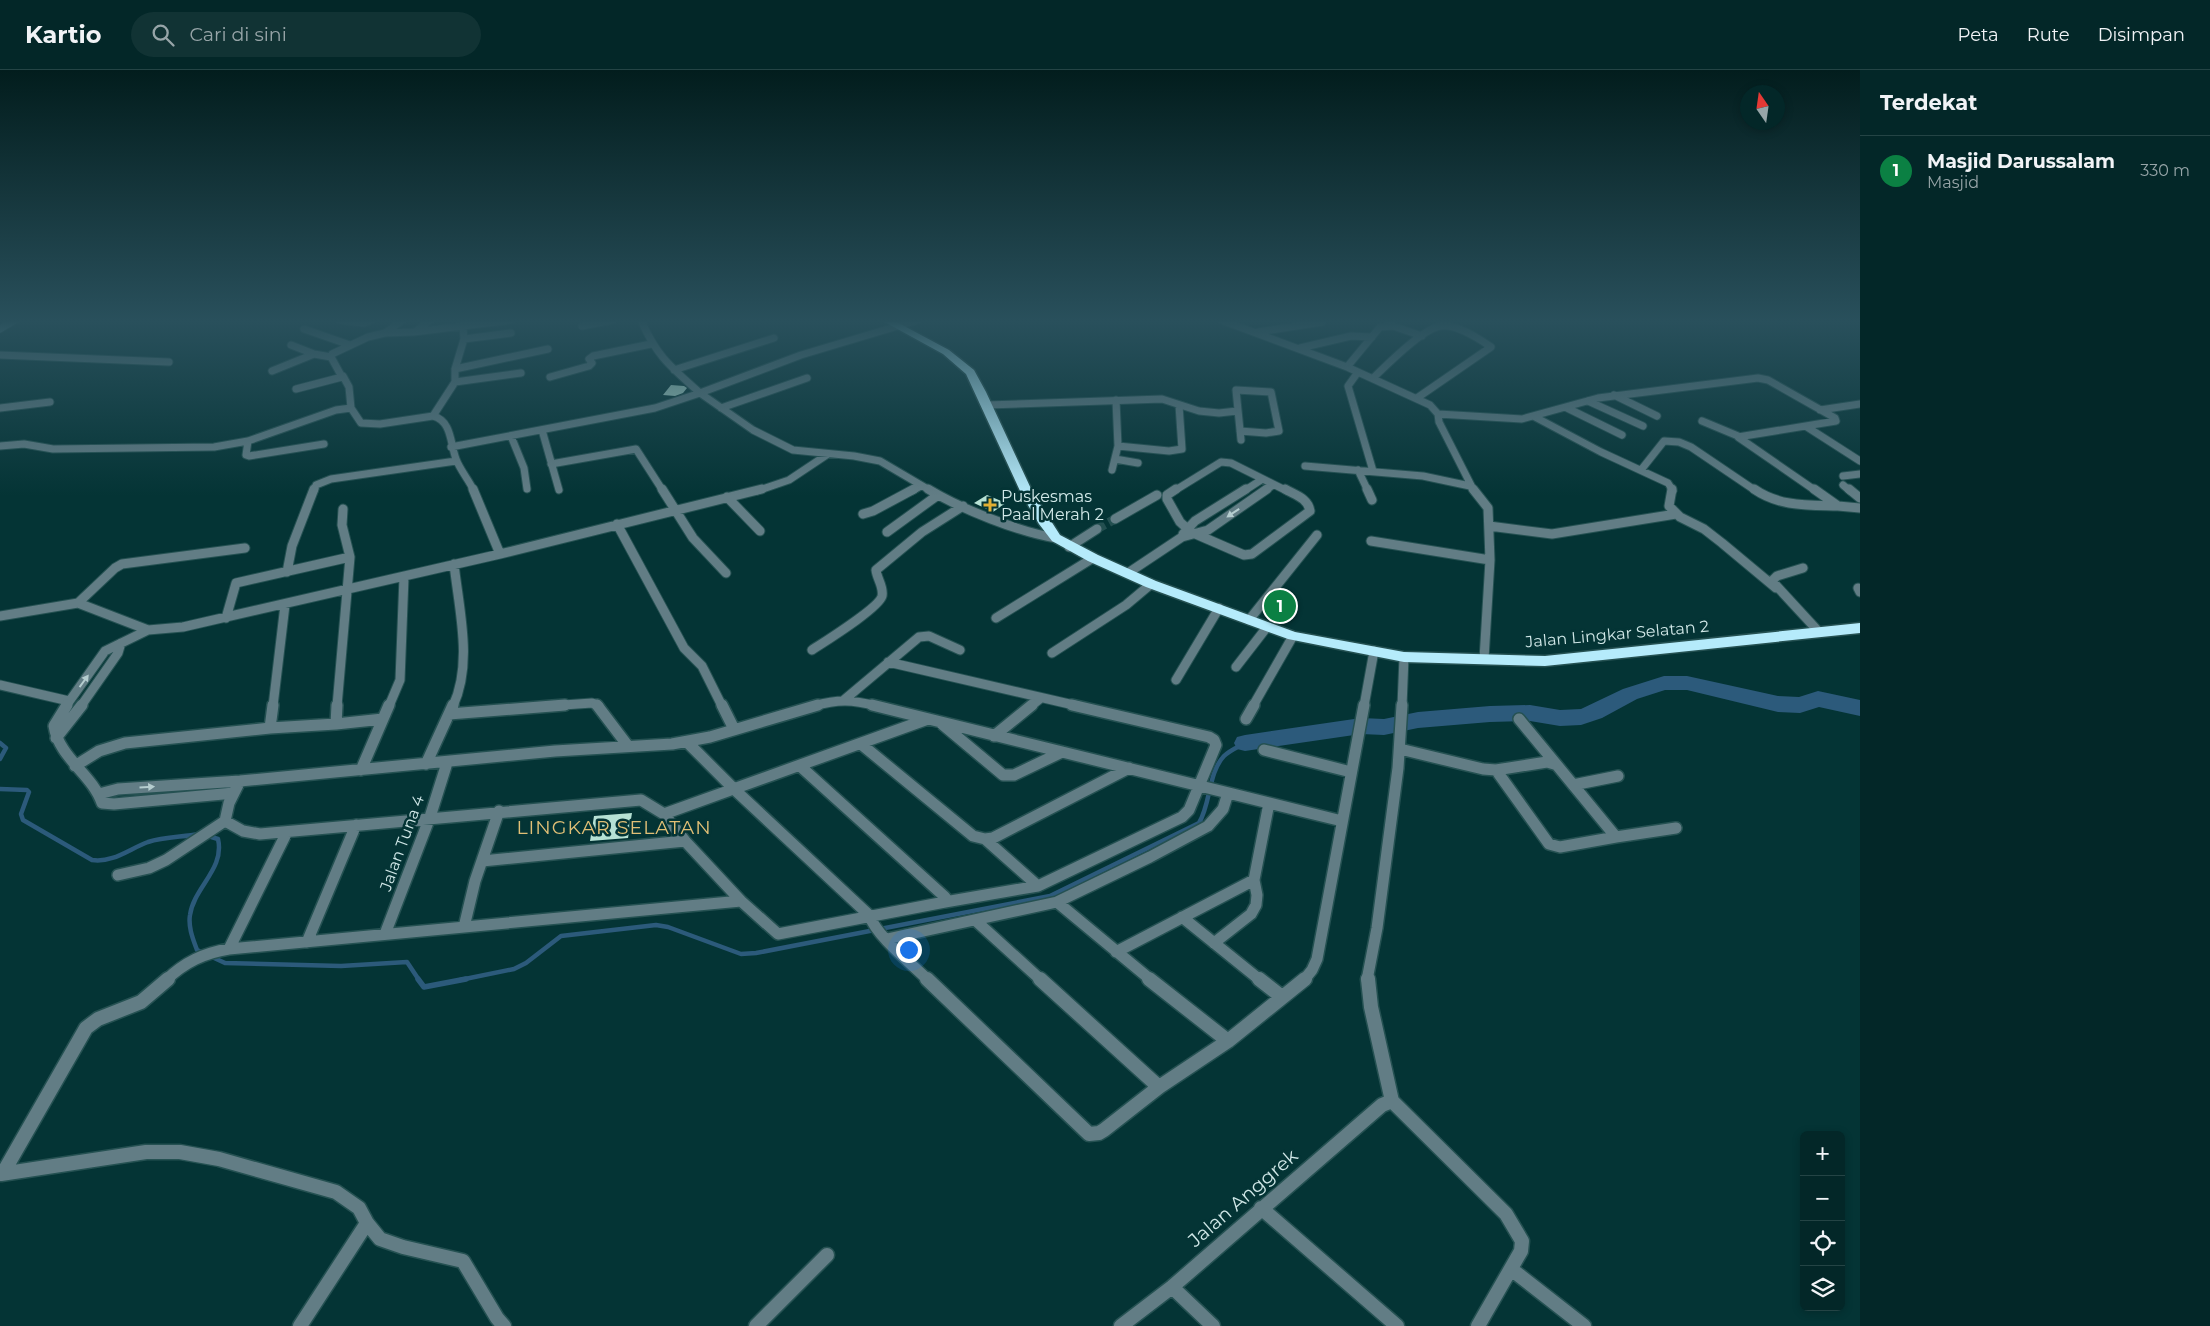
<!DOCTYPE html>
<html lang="id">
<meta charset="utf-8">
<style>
:root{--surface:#032728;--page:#113334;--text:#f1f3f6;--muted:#97a5a8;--line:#244445;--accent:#0b8043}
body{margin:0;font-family:Montserrat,sans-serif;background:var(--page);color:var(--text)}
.controls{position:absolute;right:15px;bottom:15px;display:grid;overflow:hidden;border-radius:8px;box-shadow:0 2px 8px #0003}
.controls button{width:45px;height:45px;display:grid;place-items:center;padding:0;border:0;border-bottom:1px solid var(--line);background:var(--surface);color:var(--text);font:25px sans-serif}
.compass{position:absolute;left:1740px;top:15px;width:45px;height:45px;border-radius:50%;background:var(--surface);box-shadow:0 2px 8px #0003;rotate:347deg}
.you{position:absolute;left:908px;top:879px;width:18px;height:18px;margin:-12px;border:4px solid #fff;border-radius:50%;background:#1a73e8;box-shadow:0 0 0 8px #1a73e833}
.badge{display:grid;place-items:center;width:32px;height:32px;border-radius:50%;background:var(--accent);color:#fff;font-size:16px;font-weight:700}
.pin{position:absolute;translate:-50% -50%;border:2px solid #fff;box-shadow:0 1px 5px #0006}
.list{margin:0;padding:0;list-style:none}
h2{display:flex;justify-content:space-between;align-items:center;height:65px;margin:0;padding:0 20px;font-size:21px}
h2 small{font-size:16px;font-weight:400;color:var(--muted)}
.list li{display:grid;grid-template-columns:32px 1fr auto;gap:15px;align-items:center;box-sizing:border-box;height:70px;padding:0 20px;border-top:1px solid var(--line)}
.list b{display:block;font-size:19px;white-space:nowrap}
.list p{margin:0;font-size:16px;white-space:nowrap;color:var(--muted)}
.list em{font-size:16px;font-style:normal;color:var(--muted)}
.icon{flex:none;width:28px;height:28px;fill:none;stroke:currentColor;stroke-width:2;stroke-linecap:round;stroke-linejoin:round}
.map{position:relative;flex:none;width:1860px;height:1256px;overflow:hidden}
header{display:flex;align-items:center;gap:30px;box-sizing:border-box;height:70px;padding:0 25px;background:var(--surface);border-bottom:1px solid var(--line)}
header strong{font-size:24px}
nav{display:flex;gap:28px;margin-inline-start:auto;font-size:18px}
.search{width:350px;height:45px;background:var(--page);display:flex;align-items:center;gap:12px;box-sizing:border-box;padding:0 18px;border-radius:28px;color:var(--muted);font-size:19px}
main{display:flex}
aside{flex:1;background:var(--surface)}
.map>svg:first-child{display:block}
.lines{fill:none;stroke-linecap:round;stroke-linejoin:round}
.stream-far1{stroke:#2c5a7b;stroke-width:4.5}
.stream{stroke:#2c5a7b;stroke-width:5.5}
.river{fill:#2c5a7b;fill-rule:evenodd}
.building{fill:#b6e1d4}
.street-tunnel{stroke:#234f50;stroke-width:9;stroke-dasharray:9 4.5;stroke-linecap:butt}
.street-far3-casing{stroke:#255152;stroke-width:9}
.street-far2-casing{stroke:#255152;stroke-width:11}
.street-far1-casing{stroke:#255152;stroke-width:14}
.street-casing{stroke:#255152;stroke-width:17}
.secondary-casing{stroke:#255152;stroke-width:9}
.highway-casing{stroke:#255152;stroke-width:3}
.street-far3{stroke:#627d85;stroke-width:7}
.street-far2{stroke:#627d85;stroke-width:9}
.street-far1{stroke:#627d85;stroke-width:11}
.street{stroke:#627d85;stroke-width:14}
.secondary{stroke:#7faab7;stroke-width:7}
.highway{fill:#b5ebfb;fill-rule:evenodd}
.oneway{fill:#b5cdcf}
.poi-dot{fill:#e1af34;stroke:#043435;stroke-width:2}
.labels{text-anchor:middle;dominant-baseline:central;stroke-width:5;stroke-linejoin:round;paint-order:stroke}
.poi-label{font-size:16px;fill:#d1e8e8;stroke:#043435;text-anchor:start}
.street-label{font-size:16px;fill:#d1e8e8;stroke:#043435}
.quarter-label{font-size:19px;letter-spacing:1px;fill:#e1bf76;stroke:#043435}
.near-street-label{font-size:19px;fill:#d1e8e8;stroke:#043435}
</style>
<header>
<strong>Kartio</strong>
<div class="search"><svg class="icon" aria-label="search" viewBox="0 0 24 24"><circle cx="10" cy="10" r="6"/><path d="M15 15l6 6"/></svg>Cari di sini</div>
<nav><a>Peta</a><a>Rute</a><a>Disimpan</a></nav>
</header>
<main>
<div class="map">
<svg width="1860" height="1256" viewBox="0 0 1860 1256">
<rect width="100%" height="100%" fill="#043435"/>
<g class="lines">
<!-- stream-far1 -->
<path class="stream-far1" d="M 0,673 L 6,678 L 0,689
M 0,719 L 27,720 L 29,722 L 21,744 L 23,750 L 92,790 C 113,793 129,779 148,772 C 164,767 183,767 199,764
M 204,883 L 197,880 C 193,869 188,857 190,845 C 194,817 225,799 218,769 L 208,766
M 210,886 L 225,893 L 341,896 L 407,892 L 419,910
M 460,910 L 514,899 L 526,893 L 561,866 L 656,855 L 668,857 L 741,884 L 756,883 L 1050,826 L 1199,753 C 1211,733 1208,703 1224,686 C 1230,680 1238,677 1245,673"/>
<!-- stream -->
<path class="stream" d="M 418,909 L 424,917 L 466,909"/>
<!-- river -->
<path class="river" d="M 1664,606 L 1687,606 L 1778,626 L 1799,627 L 1818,621 L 1860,630 L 1860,646 L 1819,637 L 1800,643 L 1778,642 L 1687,620 L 1665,620 L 1637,629 L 1602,648 L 1581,655 L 1560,656 L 1530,651 L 1490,652 L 1418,658 L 1384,665 L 1361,664 L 1245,681 L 1237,679 L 1234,673 L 1237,667 L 1245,665 L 1361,648 L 1384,649 L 1418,642 L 1490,636 L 1530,635 L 1560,640 L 1581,639 L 1623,619 Z"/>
</g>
<!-- building -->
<path class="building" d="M 671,315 L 684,316 L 687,318 L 683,323 L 675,326 L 663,325 Z
M 987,425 L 1006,433 L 993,442 L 974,433 Z
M 1274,529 L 1292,532 L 1292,544 L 1269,541 L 1269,535 Z
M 632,743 L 628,768 L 590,771 L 594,746 Z"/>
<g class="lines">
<!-- street-tunnel -->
<path class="street-tunnel" d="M 1097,459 L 1115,449"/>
<!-- street-far3 casing -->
<g class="street-far3-casing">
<path id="street-far3" d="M 339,250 L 364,253 L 372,250
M 1221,250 L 1347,297 L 1430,335 L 1438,344 L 1439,352 L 1474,421
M 1389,251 L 1393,256 L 1422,266
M 582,256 L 613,250
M 304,259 L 350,275
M 416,261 L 431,250
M 1258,262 L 1322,252 L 1323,250
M 385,263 L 403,250
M 464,269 L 511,263
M 291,275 L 314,284 L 331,287
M 1300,278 L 1351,266 L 1372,267
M 0,285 L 169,292
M 1347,297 L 1380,257 L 1393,256
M 455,299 L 548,279
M 674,300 L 774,268
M 272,301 L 314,284
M 1358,302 L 1348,316 L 1373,401
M 343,306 L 349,317 L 351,338 L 361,353 L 380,354 L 433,346 C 452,351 450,373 456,389 C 460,400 469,410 474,421
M 550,307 L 589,296 L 592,293 L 589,289 L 593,286 L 651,274
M 1373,308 C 1387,295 1423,258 1441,256 C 1457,254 1478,268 1491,277 L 1417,328
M 455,312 L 521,303
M 296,319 L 342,307 L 331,287 L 332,284 L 368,267 L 385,263 L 414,262 L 511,250
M 700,323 L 753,360 L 793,380 L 854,386 L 880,391 L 931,421
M 700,323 L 801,285 L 918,250
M 1614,325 L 1657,346
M 1588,331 L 1643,356
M 987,335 L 1162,329 L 1199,341 L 1219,343 L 1237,341
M 0,338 L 50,332
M 721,338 L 807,308
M 1567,338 L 1622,365
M 1820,340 L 1860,334
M 1438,344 L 1522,349 L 1598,328 L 1758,308 L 1768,310 L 1835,348 L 1836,351 L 1738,367 L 1816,421
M 433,346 L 455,312 L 455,299 L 464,269 L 463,256
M 1535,347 L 1601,382 L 1668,413 L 1673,421
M 1702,351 L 1738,366
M 1807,357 L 1860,391
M 542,360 L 559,420
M 1240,361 L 1266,363 L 1279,361 L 1271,322 L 1236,320 L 1241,370
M 511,366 L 524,398 L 527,419
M 248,371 L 246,385 L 249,386 L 324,374
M 0,376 L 24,374 L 53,379 L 214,377 L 248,371 L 336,340 L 351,338
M 1118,376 L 1169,381 L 1182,379 L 1179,335
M 451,377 L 655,338 L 700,323 C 671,297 657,287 641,250
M 1115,389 L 1138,393
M 551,394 L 636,379 L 663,421
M 1305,396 L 1423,406 L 1470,416
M 1112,400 L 1118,376 L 1116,330
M 1358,400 L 1368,421
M 1641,400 L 1664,371 L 1679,372 L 1691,377 L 1756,421
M 1843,406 L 1860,404
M 1843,415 L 1850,421
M 314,421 L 316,415 L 331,409 L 456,391
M 757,421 L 789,410 L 828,384
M 912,421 L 921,416
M 1174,421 L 1221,392 L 1231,393 L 1287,421
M 1244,421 L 1261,410
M 1265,421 L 1273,415"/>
</g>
<!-- street-far2 casing -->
<g class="street-far2-casing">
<path id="street-far2" d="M 473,419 L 500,484
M 662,419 L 693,468 L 726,503
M 928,419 C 961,439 1019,462 1056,468
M 1176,419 L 1167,425 L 1167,429 L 1180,452 L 1191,462 L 1244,485 L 1252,484 L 1310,441 C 1308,428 1295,425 1285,419
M 1367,419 L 1372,430
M 1473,419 L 1488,438 L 1490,490 L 1484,589
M 1672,419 L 1669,436 L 1680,447 L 1704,459 L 1722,473 L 1776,518
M 1754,419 C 1780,437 1808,435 1838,436
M 1814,419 L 1838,436 L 1860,438
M 1849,419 L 1860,428
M 727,427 L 760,461
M 863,444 L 873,441 L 914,419
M 1115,449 L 1157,425
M 617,454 L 684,578 L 702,596 L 722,636
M 1489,456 L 1552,464 L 1676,444
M 887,462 L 938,425
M 1183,464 L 1195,451 L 1246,419
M 1371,471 L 1490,490
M 1069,477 L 1097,459
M 1803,498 L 1777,506 L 1772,511 L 1819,562
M 287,502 L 292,476 L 314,419
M 1128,503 L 1182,467 L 1208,460 L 1267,419
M 1858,518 L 1860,522
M 78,533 L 115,498 L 122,494 L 245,478
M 0,546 L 78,533 L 148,560 L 183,557 L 500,484 L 762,419
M 226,548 L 236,513 L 350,487
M 996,548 L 1093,488
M 1249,550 L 1317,465
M 812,580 C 824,572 879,538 882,526 C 884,517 877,509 876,500 L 922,462 L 963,436
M 1052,583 L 1126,535 L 1151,514
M 888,592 L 1078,636
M 1236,597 L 1267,557
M 1176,610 L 1219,538
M 0,615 L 69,631
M 844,630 L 919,567 L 929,566 L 960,580
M 66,636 L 105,581 L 148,560
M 81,636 L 118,583 L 121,573
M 273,636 L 285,535
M 337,636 L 350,487 L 342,455 L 343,439
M 389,636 L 400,610 L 404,507
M 453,636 C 473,593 459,540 454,494
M 549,636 L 592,633 L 599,636
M 814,636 C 839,629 852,630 877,636
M 1031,636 L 1041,628
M 1253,636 L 1293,566
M 1364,636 L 1374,581
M 1402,636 L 1404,587"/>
</g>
<!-- street-far1 casing -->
<g class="street-far1-casing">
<path id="street-far1" d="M 67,635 L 54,656 C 59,688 92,704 102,733 L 114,734 L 234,723
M 597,635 L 628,676
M 722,635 L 734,659
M 872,635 L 1342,751
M 449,644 L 565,635
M 1246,649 L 1254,635
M 336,654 L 383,649
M 942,654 L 1003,705 L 1014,705 L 1062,682
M 270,658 L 273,635
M 994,666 L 1032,635
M 56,668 L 82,635
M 687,672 L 735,720 L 869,845 C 878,868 910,892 928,910
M 861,674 L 973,766 L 985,769 L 993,768 L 1129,698
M 1400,679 L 1483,699 L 1496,700 L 1547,692 L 1554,694
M 1264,680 L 1351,702
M 426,694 L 453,635
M 75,696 L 99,681 L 125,673 L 270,658 L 336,654 L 337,635
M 361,700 L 389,635
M 1496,700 L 1549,774 L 1560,777 L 1616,767 L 1519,649
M 240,711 L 229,733 L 225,751 L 243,761 L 260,764 L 641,730 L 664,744 L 685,771 L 741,831 L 778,864 L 945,832 L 945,827 L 800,696
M 1573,715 L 1618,706
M 99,724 L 118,719 L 240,711 L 555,681 L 672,674 L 710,667 L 818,635
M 664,744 L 928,649
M 1616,767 L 1676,758
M 985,769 L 1038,816
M 482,791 L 685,771
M 118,805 L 149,798 L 166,790 L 225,751
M 945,832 L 1038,816 L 1182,747 L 1189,740 L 1216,675 L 1214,670 L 1209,667 L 1072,635
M 1057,832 L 1151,910
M 1182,847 L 1260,910
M 975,850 L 1041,910
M 464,857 L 475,811 L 499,741
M 385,864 L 430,747 L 447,693
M 887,869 L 1057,832 L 1150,787 L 1208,756 L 1223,739 L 1228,723
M 307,872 L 356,755
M 1214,873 L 1251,844 L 1256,835 L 1257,825 L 1254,810 L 1269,733
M 229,879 L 287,762
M 1116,882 L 1254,810
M 166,910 C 185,892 204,883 229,879 L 741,831
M 1304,910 L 1312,900 L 1317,889 L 1364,635
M 1367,910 L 1377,858 L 1398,698 L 1402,635"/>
</g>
<!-- street casing -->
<g class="street-casing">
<path id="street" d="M 927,909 L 1089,1064 L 1099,1063 L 1104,1060 L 1159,1017 L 1228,971 L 1305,909
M 1040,909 L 1159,1017
M 1149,909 L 1228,971
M 1259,909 L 1282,927
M 1368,909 L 1371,937 L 1392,1031 L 1506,1144 L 1522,1171 L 1521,1181 L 1478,1256
M 3,1103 L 86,958 L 98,949 L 141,932 L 168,909
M 1,1104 L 146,1082 L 180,1082 L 219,1089 L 336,1122 L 359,1138 L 367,1153 L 380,1169 L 403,1177 L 463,1191 L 497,1248 L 504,1256
M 1261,1138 L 1397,1256
M 1511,1199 L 1584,1256
M 1172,1217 L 1213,1256
M 300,1256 L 367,1153
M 756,1256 L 827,1185
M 1121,1256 L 1172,1217 L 1382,1035 L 1392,1031"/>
</g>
<!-- secondary casing -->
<g class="secondary-casing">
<path id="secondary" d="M 0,259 L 15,250"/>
</g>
<!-- highway casing -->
<g class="highway-casing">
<path id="highway" d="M 881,250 L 893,250 L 949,280 L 974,300 L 986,322 L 1033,423 L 1060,465 L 1098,485 L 1156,511 L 1295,562 L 1404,582 L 1545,586 L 1860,553 L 1860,563 L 1545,596 L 1404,592 L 1288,569 L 1146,517 L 1088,491 L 1052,471 L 1039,454 L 1021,423 L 966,304 L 943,284 Z"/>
</g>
<!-- street-far3 -->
<use href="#street-far3" class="street-far3"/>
<!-- street-far2 -->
<use href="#street-far2" class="street-far2"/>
<!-- street-far1 -->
<use href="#street-far1" class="street-far1"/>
<!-- street -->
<use href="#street" class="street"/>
<!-- secondary -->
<use href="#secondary" class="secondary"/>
<!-- highway -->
<use href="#highway" class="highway"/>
</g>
<!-- one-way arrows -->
<defs><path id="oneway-solid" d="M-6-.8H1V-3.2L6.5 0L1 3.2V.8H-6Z" transform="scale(1.25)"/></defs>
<g class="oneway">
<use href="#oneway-solid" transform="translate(1233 443) rotate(146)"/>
<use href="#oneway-solid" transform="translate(84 611) rotate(-54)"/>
<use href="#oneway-solid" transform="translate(147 717) rotate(-4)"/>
</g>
<!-- sky -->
<linearGradient id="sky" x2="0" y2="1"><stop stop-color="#021d1d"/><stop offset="0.59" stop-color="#29505c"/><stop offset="1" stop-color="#29505c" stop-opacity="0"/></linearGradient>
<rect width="1860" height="426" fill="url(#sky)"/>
<!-- markers -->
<path class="poi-dot" d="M987.5 427.5h5v5h5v5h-5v5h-5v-5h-5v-5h5z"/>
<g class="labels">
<!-- poi labels -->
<g class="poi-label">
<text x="1001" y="426">Puskesmas<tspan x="1001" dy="18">Paal Merah 2</tspan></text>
</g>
<!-- street labels -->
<g class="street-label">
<text transform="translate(1617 564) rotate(-5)">Jalan Lingkar Selatan 2</text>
<text transform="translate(402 773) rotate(-70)">Jalan Tuna 4</text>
</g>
<!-- quarter labels -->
<g class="quarter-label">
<text x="614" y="757">LINGKAR SELATAN</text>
</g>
<!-- near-street labels -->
<g class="near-street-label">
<text transform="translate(1243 1128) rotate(-41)">Jalan Anggrek</text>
</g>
</g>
</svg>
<div class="controls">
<button>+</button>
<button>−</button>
<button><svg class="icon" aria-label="locate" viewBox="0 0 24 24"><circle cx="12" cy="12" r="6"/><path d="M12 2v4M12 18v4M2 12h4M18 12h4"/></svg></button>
<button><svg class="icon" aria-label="layers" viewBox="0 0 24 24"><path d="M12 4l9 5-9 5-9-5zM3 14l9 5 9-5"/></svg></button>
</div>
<svg class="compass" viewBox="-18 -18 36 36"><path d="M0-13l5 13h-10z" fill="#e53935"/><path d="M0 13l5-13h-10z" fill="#97a5a8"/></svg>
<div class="you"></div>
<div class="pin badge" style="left:1280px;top:536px">1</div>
</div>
<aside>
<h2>Terdekat<small></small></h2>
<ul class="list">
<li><span class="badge">1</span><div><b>Masjid Darussalam</b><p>Masjid</p></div><em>330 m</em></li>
</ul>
</aside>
</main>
